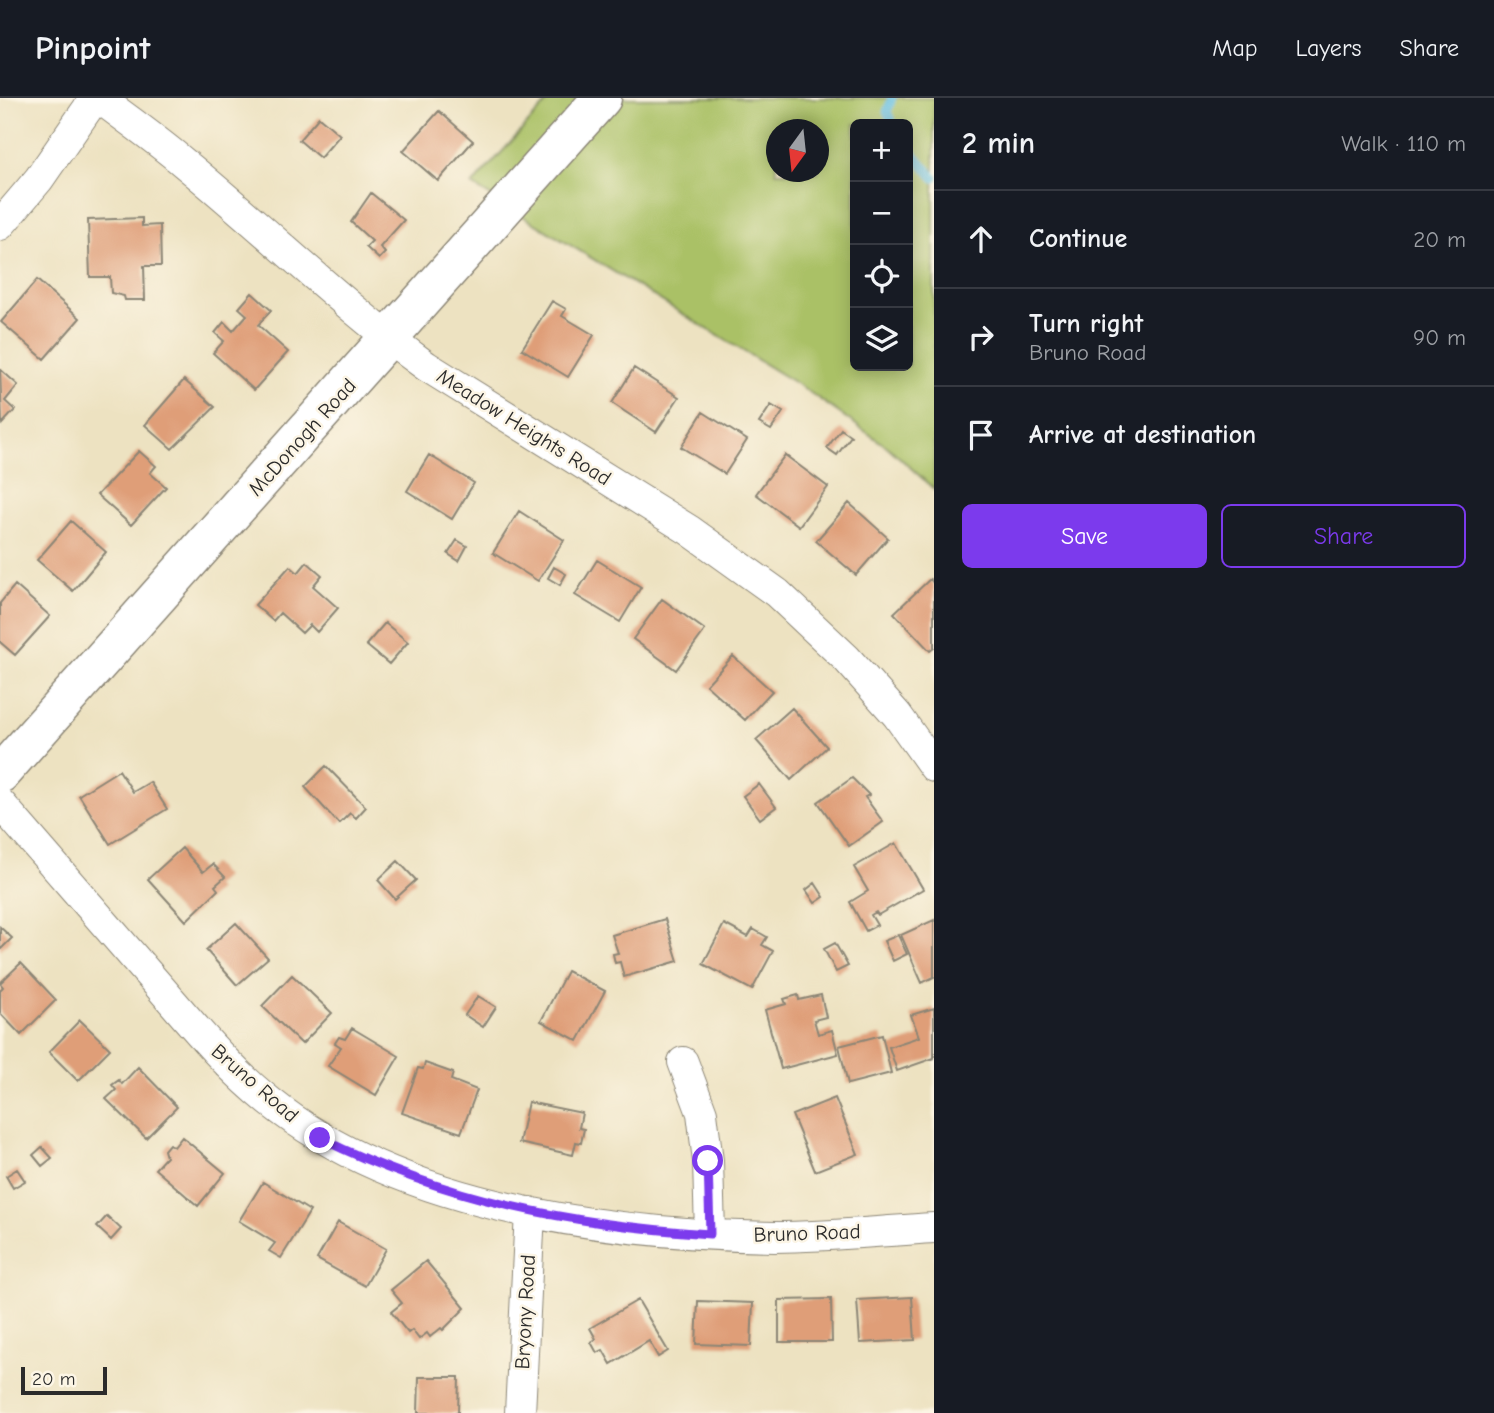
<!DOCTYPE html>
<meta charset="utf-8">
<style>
:root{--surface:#171b24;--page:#20242c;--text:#f1f3f6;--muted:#9ea1a6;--line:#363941;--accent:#7c3aed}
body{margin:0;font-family:"Comic Neue",sans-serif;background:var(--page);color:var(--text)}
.controls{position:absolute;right:21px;top:21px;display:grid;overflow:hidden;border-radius:10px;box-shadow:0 4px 18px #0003}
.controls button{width:63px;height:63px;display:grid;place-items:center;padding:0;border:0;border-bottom:2px solid var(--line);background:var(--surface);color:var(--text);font:35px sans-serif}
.compass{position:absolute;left:766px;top:21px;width:63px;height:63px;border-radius:50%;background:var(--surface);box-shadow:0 4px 18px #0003;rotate:195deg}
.scale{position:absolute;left:21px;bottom:18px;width:86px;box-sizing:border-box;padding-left:7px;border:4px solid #2b2b2b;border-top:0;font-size:19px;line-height:24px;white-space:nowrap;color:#2b2b2b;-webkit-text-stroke:5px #fcf5e5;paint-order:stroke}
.stop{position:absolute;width:21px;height:21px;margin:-16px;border:5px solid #7c3aed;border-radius:50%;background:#fff}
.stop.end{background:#7c3aed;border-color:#fff;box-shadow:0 2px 7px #0008}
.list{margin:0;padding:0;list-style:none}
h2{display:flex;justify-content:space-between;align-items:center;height:91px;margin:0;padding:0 28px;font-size:30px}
h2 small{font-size:23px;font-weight:400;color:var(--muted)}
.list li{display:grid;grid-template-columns:46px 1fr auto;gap:21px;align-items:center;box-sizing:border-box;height:98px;padding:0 28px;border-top:2px solid var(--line)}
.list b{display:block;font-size:26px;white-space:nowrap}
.list p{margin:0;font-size:23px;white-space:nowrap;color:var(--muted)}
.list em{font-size:23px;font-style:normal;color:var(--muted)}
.actions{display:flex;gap:14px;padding:21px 28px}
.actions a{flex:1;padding:16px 0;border:2px solid var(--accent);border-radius:10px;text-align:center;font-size:24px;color:var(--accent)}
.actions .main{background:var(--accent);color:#fff}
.icon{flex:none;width:38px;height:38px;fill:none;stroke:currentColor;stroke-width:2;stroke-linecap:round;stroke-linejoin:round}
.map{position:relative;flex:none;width:934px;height:1315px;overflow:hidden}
header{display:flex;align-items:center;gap:42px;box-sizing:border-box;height:98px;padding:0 35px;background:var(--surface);border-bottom:2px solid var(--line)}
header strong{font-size:33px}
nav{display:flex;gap:38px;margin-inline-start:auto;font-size:24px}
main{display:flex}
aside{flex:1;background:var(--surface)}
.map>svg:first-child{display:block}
.green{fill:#aac166;stroke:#6a7648;stroke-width:2;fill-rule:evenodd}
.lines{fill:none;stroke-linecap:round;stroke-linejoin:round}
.stream{stroke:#62bee0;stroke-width:9}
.building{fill:#df9e78}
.street-casing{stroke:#8c8676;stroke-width:32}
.secondary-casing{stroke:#8c8676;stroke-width:41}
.street{stroke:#fff;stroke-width:30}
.secondary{stroke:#fff;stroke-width:38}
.route{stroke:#7c3aed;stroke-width:9}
.labels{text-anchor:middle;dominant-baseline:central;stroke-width:5;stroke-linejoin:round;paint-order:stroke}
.street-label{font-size:21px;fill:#2b2b2b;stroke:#fcf5e5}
</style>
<header>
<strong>Pinpoint</strong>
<nav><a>Map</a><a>Layers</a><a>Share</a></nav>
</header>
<main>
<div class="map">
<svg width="934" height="1315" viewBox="0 0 934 1315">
<rect width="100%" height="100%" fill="#fcf5e5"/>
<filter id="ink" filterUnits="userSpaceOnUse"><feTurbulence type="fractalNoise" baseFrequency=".0143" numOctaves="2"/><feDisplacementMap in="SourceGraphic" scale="14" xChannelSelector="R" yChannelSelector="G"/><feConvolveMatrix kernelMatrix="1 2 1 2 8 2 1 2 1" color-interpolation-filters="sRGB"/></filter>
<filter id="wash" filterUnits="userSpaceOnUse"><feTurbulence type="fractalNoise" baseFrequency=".00686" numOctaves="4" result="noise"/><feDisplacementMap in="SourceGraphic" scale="28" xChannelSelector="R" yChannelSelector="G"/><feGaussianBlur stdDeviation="1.57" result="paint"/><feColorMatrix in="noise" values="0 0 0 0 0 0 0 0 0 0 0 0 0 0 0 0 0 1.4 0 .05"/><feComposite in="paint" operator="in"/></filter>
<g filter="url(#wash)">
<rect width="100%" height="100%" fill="#ede2c1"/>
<!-- green -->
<path class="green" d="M 551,0 L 934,0 L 934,391 L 889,350 L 802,289 L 472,87 ZM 855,26 L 908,26 L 908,268 L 855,268 ZM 776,32 L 818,32 L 818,74 L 776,74 Z"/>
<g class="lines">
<!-- stream -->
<path class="stream" d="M 892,0 L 887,14 L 893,26
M 908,49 L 934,80"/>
</g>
<g id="blocks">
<!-- building -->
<path class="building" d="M 439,13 L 473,43 L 438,83 L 403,53 Z
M 319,19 L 340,37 L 320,60 L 299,42 Z
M 371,95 L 404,122 L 380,149 L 385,155 L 379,161 L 366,149 L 372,143 L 351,124 Z
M 142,120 L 142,128 L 160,127 L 161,168 L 144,168 L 145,202 L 125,202 L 124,198 L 111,195 L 110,179 L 90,179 L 88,122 Z
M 37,182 L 80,220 L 44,261 L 1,224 Z
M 252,195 L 271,212 L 258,227 L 288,254 L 254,292 L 213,255 L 224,243 L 215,235 L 224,224 L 233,233 L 247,217 L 239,210 Z
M 552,203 L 566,211 L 562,218 L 594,237 L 568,279 L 522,251 Z
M 634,270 L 679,299 L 656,334 L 612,305 Z
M 0,271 L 18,287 L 5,303 L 15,312 L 2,326 Z
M 184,282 L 215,309 L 172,351 L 145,327 Z
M 771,307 L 783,314 L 771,332 L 759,325 Z
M 703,314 L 747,342 L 725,376 L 681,349 Z
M 841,331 L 851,338 L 837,357 L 827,350 Z
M 139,353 L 156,368 L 150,375 L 166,389 L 131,427 L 97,397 Z
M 429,357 L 474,385 L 452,421 L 407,393 Z
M 785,357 L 828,389 L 799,428 L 756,396 Z
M 849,405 L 888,440 L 856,477 L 816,443 Z
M 519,413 L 564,442 L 538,483 L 493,455 Z
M 71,423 L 106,454 L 73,493 L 37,462 Z
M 457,442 L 467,448 L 459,463 L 448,456 Z
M 597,462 L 641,489 L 620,524 L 575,497 Z
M 307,464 L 322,477 L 313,488 L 338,510 L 317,534 L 310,527 L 302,535 L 280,515 L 273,523 L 255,507 L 290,468 L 298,475 Z
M 554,469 L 566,476 L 560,487 L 548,480 Z
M 930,481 L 934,486 L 934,550 L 930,553 L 894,515 Z
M 15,487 L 50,518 L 15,557 L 0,544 L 0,505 Z
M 662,501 L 705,532 L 676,572 L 633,541 Z
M 385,525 L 408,544 L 389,566 L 366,547 Z
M 733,558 L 772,593 L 745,622 L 706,587 Z
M 792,610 L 827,649 L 791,682 L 756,642 Z
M 326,668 L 366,709 L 356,720 L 350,715 L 339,726 L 305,689 Z
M 119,672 L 133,694 L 150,684 L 167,711 L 110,746 L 79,697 Z
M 852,680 L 869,697 L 865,699 L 883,724 L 849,748 L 818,704 Z
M 759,686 L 776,709 L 760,721 L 743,698 Z
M 896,745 L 923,791 L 878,817 L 876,814 L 871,817 L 877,827 L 866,833 L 850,804 L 868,793 L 854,769 Z
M 182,750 L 203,774 L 213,766 L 225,779 L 215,788 L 218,792 L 186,823 L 148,781 Z
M 398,763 L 416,782 L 395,801 L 378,782 Z
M 815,785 L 824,799 L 815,805 L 806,792 Z
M 665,821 L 678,863 L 624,879 L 620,864 L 615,865 L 613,856 L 618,855 L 612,837 Z
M 934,822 L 934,879 L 922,885 L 901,837 Z
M 236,825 L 268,860 L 237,887 L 206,852 Z
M 724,826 L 748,839 L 753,831 L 767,839 L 762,847 L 773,853 L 752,892 L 703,866 Z
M 0,829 L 12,840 L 0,852 Z
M 898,837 L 907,856 L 893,863 L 884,843 Z
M 835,845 L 848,868 L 836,874 L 824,851 Z
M 21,865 L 56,902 L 21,937 L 0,915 L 0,892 L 3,889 L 0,885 Z
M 567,873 L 605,893 L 578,943 L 541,923 Z
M 292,877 L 332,915 L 302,946 L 262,908 Z
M 798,897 L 799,902 L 821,897 L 826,919 L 814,922 L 818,936 L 832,932 L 838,956 L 781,971 L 765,912 L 786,906 L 784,901 Z
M 478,898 L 496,909 L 483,929 L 465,917 Z
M 934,910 L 934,960 L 897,973 L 889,949 L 919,939 L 911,917 Z
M 80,922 L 110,951 L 78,983 L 49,954 Z
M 352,930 L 399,958 L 376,997 L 328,968 L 341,949 L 335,945 L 339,939 L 345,941 Z
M 882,937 L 891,975 L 848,986 L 839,948 Z
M 425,965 L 453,975 L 451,982 L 477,992 L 461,1035 L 402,1015 L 418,970 L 423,971 Z
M 138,969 L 177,1009 L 146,1040 L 106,1001 L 116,992 L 112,987 L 119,982 L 122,986 Z
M 835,1000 L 858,1056 L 815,1073 L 792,1017 Z
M 528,1004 L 582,1015 L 579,1030 L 584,1031 L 581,1045 L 576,1044 L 573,1057 L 519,1045 Z
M 182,1039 L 225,1075 L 198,1108 L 155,1071 L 166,1059 L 164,1052 L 169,1046 L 174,1049 Z
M 42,1049 L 52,1060 L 42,1068 L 33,1057 Z
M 17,1071 L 25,1083 L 13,1090 L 6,1078 Z
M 263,1084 L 310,1113 L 281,1160 L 269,1153 L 275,1145 L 239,1123 Z
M 107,1118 L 121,1131 L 111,1142 L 97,1129 Z
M 338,1124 L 386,1151 L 365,1188 L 317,1161 Z
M 426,1163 L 465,1210 L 443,1232 L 441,1230 L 430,1239 L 427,1235 L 419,1241 L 412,1232 L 408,1235 L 391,1214 L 402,1205 L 391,1192 Z
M 912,1199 L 915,1242 L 860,1245 L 857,1202 Z
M 831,1201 L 832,1244 L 779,1244 L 779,1202 Z
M 638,1202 L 668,1253 L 658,1259 L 649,1243 L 611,1266 L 603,1252 L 597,1255 L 591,1244 L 596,1241 L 590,1230 Z
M 698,1203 L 753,1205 L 751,1248 L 696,1246 Z
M 419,1279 L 459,1279 L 458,1315 L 418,1315 Z"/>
</g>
</g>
<g filter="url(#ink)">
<use href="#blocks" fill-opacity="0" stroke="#8c8676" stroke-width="2"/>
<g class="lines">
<!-- street casing -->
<g class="street-casing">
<path id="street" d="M 99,0 C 127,21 157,42 184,65 C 266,132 341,206 426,268 L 689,432 L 777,495 L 847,561 L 897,617 L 934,669
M 0,127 L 39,81 L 95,0
M 0,705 C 50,763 101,821 151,879 C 189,922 224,967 269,1003 C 403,1111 608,1136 775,1139 C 828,1139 881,1133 934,1130
M 683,964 L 702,1015 L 708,1063 L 710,1136
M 520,1315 L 530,1114"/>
</g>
<!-- secondary casing -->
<g class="secondary-casing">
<path id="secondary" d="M 0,676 L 602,0"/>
</g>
<!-- street -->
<use href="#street" class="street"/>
<!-- secondary -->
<use href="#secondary" class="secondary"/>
</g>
</g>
<g class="lines" filter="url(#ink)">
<!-- route -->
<path class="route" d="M 320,1040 C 445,1102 571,1127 710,1136 L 708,1063"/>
</g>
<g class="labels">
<!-- street labels -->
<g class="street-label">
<text transform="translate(524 329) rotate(32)">Meadow Heights Road</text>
<text transform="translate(302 339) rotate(-48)">McDonogh Road</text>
<text transform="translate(255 985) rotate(41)">Bruno Road</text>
<text transform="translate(807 1135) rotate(-2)">Bruno Road</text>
<text transform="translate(525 1214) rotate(-87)">Bryony Road</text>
</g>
</g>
</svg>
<div class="controls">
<button>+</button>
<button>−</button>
<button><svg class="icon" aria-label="locate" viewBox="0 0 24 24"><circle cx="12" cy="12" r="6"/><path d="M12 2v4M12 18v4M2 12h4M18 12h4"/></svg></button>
<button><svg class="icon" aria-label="layers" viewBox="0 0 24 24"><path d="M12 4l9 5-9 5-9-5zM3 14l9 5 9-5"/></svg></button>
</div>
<svg class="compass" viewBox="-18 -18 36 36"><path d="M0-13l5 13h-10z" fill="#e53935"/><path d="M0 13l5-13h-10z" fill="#9ea1a6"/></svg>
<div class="scale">20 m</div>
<div class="stop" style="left:708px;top:1063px"></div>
<div class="stop end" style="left:320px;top:1040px"></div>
</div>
<aside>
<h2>2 min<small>Walk · 110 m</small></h2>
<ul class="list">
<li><svg class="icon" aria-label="ahead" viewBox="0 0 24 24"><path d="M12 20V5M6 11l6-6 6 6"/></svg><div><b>Continue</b></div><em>20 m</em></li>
<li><svg class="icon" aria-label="right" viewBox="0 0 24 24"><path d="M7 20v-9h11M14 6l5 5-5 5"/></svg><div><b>Turn right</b><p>Bruno Road</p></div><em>90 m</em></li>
<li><svg class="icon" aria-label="arrive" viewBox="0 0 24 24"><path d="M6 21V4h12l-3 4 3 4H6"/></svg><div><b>Arrive at destination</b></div></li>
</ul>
<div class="actions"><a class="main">Save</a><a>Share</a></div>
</aside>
</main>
